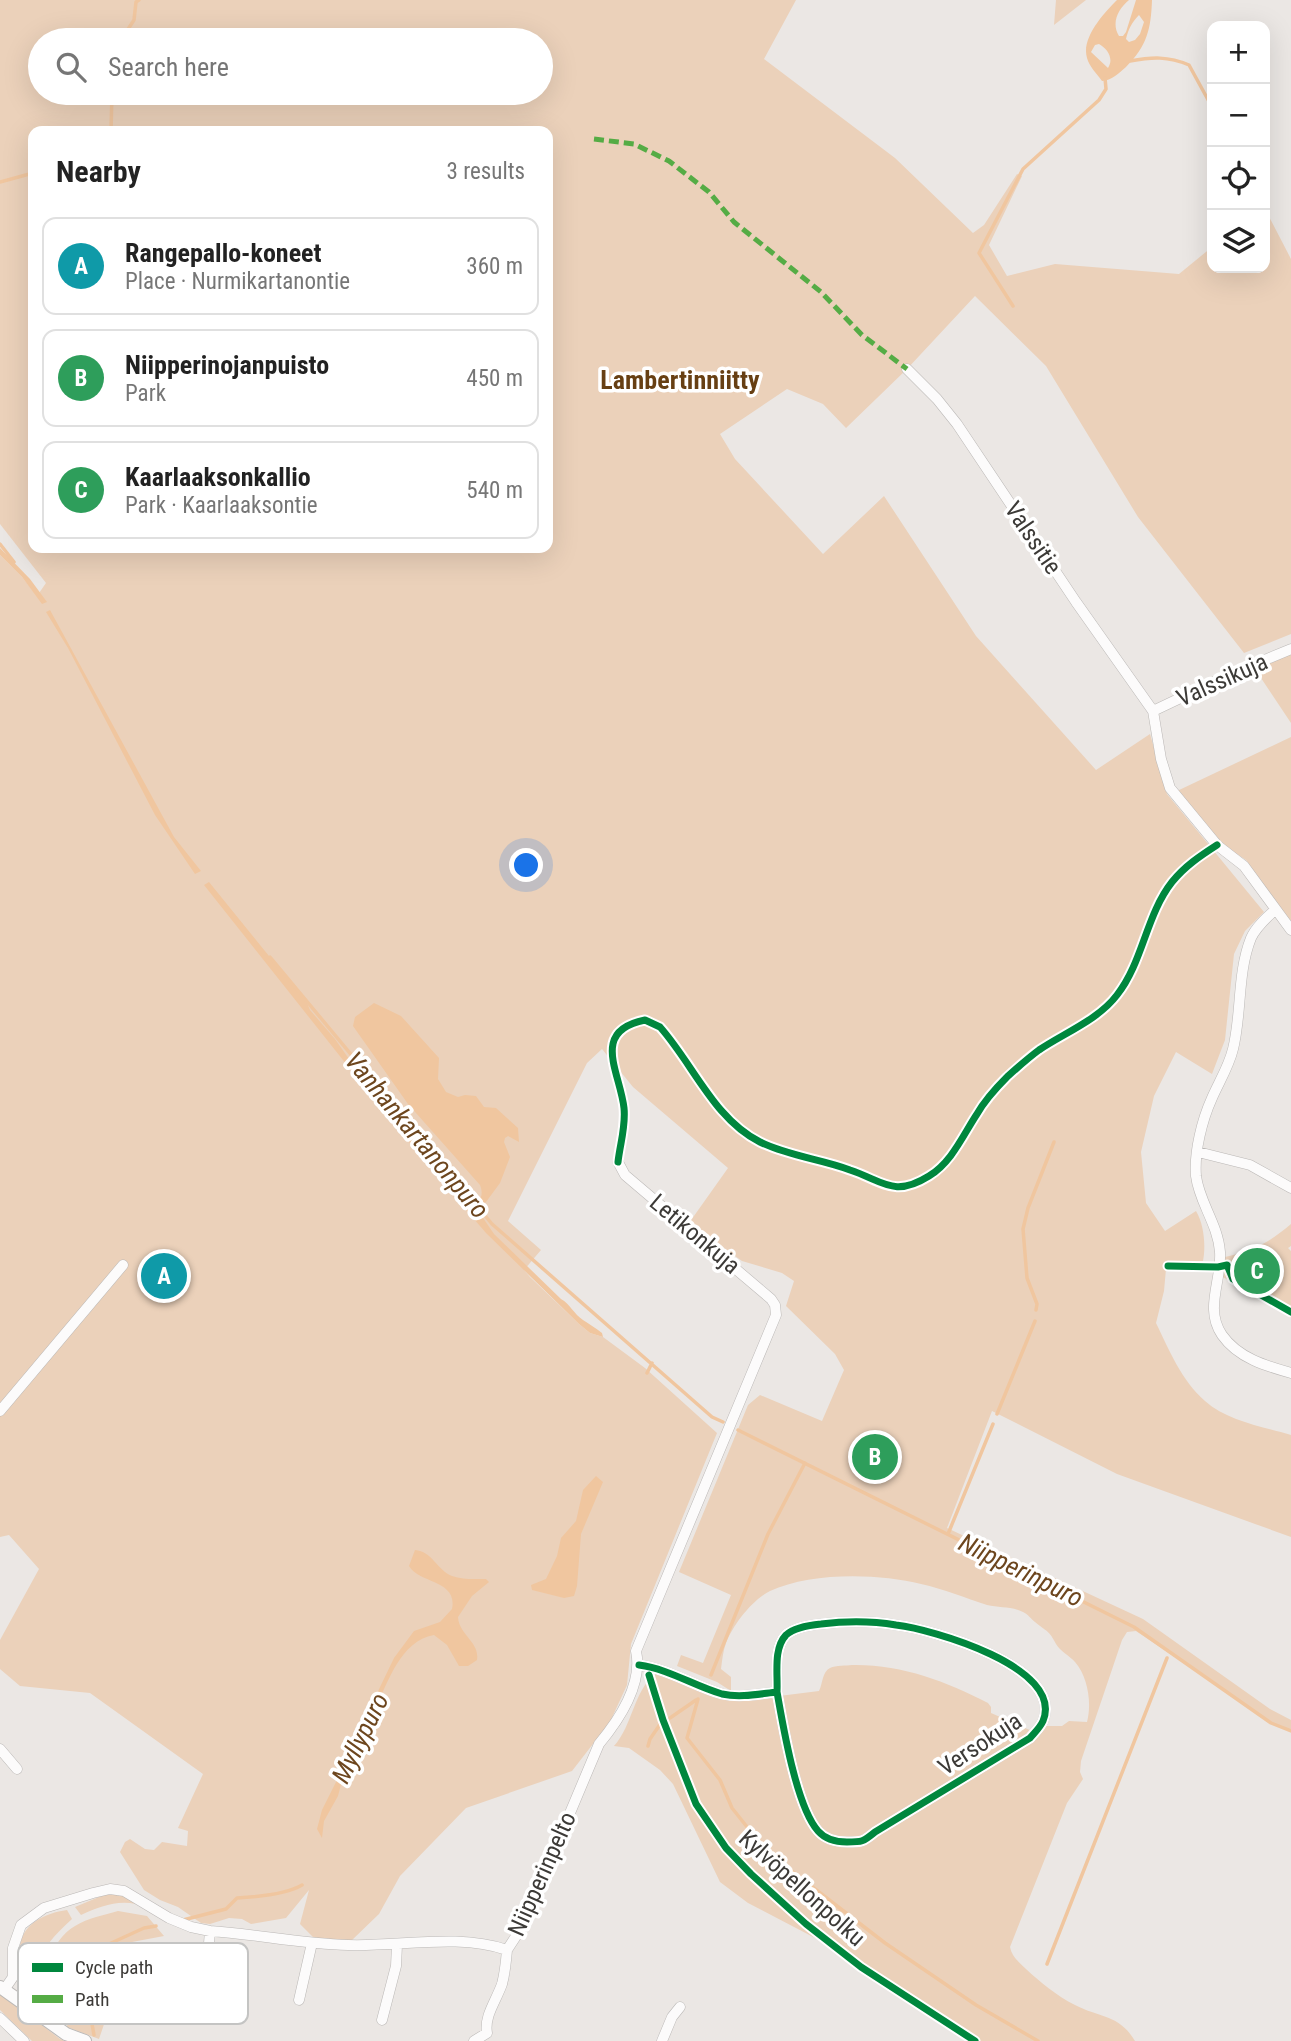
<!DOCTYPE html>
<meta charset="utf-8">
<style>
:root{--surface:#fff;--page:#f6f6f6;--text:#222;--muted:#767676;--line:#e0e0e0;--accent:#797774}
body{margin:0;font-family:"Roboto Condensed",sans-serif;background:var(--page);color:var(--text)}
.controls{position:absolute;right:21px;top:21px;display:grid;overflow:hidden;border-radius:14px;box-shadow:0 7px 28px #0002}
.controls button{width:63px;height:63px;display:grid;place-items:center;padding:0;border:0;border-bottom:2px solid var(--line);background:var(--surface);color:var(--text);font:35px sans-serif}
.you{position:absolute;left:527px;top:866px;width:24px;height:24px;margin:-18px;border:5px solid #fff;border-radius:50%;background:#1a73e8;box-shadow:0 0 0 10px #1a73e833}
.badge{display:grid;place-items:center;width:46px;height:46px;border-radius:50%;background:var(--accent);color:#fff;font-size:23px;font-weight:700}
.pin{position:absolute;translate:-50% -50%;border:4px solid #fff;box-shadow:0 2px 7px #0006}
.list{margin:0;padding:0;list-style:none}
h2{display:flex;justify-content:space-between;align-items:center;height:91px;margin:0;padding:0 28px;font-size:30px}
h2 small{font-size:23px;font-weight:400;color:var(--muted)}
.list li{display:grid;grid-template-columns:46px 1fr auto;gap:21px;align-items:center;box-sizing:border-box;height:98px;margin:0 14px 14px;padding:0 14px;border:2px solid var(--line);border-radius:14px}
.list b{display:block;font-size:26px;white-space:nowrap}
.list p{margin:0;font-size:23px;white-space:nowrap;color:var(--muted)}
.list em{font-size:23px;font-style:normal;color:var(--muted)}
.icon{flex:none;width:38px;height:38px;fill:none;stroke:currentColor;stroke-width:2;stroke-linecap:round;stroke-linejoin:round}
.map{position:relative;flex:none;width:1291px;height:2041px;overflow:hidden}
.search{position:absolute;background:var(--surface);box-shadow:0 7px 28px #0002;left:28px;top:28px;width:525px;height:77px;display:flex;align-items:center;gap:18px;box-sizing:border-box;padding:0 24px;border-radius:38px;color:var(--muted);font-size:26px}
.panel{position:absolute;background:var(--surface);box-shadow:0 7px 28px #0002;left:28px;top:126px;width:525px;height:427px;border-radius:14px}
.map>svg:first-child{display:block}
.green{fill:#ebd1ba;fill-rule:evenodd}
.water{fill:#f0c69f;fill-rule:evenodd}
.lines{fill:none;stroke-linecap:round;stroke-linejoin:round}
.stream{stroke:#f0c69f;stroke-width:3.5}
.minor-casing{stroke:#bbb8b6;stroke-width:11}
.tertiary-casing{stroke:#bbb8b6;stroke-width:14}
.minor{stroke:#fcfbfb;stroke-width:10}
.tertiary{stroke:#fcfbfb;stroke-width:12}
.quiet{stroke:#55ac45;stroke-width:5;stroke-dasharray:10 5;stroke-linecap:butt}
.cycleway-casing{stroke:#fff;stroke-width:11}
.cycleway{stroke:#00873e;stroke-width:7}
.labels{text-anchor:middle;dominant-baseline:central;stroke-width:7;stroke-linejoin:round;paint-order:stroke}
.street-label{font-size:24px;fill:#3c3a37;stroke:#fff}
.neighbourhood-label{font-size:26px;font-weight:bold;fill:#673f13;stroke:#fff}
.water-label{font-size:26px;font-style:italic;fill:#6d461e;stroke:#fff}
.key{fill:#fff;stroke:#c4c4c3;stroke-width:2}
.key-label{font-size:19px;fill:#3c3a37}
</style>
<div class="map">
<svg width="1291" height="2041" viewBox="0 0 1291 2041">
<rect width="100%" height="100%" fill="#ebe7e4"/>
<!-- green -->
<path class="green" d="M 0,0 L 796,0 L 764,59 L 895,158 L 973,233 L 984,225 L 1017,174 L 1022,176 L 989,245 L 1007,276 L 1055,264 L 1179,274 L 1212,247 L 1212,268 L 1265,268 L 1265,209 L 1291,259 L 1291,634 L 1244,653 L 1138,517 L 1046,366 L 975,296 L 907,369 L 846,428 L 823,404 L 787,389 L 720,434 L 735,459 L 823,554 L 884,496 L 976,636 L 1096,770 L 1150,734 L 1167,794 L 1264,912 L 1245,931 L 1234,954 L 1225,1040 L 1212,1074 L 1176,1052 L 1154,1096 L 1141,1152 L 1146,1203 L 1165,1231 L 1196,1211 C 1204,1224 1206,1246 1203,1261 L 1166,1269 L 1164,1291 L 1156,1323 C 1169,1350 1182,1381 1205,1401 C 1227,1421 1264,1427 1291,1435 L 1291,1537 L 1117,1474 L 992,1411 L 947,1528 L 1143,1619 L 1270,1709 L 1291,1720 L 1291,1731 L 1273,1723 L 1136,1631 L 1127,1632 L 1122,1640 L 1081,1761 L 1080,1772 L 1083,1779 L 1067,1803 L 1010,1947 C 1012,1957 1019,1962 1026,1969 C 1040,1982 1057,1996 1075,2005 C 1100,2018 1119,2014 1135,2041 L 980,2041 L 861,1962 L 748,1903 L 720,1882 L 673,1784 L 660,1770 L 629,1748 L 614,1746 C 633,1725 633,1692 655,1674 L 664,1675 L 716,1696 L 763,1698 L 819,1691 C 823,1683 822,1672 830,1668 C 836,1665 846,1666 852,1665 C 901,1664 945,1681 988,1703 L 991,1707 L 991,1713 L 1032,1731 L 1044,1726 L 1062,1726 L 1069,1721 L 1087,1722 C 1092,1703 1088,1677 1075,1662 C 1070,1656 1060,1651 1056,1644 C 1049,1630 1047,1632 1035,1622 C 1031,1619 1028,1614 1023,1612 C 1011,1606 999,1608 987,1605 C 965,1598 944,1589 921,1584 C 878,1573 810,1572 770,1591 C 752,1600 733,1625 726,1643 C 723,1651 722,1661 721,1669 L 731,1677 L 731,1691 L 717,1682 L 677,1666 L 681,1655 L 703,1663 L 731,1595 L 679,1572 L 748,1405 L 760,1395 L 822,1421 L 844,1370 L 835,1354 L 786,1306 L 794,1281 L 782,1273 L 742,1261 L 689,1223 L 728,1168 L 633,1087 L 602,1049 L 587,1063 L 508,1221 L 541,1250 L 524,1270 L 530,1277 L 579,1324 L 590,1333 L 603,1337 L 645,1368 L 717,1433 L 631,1644 L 627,1685 L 610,1722 L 572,1771 L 466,1808 L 400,1876 L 379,1914 L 351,1941 L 314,1938 L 300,1924 L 309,1890 L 286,1918 L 251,1924 L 242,1919 L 229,1918 L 210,1924 L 201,1923 L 178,1907 L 160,1900 L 144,1890 L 120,1852 L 125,1842 L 130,1839 L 145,1849 L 154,1850 L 162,1842 L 187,1846 L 188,1831 L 178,1828 L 203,1774 L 90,1693 L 20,1686 L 0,1669 L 0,1640 L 39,1569 L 9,1535 L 0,1537 L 0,555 L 22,577 L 37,596 L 46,583 L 0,524 ZM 40,40 L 541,40 L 541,93 L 40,93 ZM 33,131 L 548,131 L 548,548 L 33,548 Z
M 1056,0 L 1086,0 L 1054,25 Z
M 1291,654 L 1291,723 L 1255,669 Z
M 1291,737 L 1291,920 L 1289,921 L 1246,860 L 1223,845 L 1177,791 Z
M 1291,1224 L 1291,1246 L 1288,1248 L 1291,1251 L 1291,1318 L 1223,1277 L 1225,1257 C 1254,1250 1267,1244 1291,1224 Z
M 106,1894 L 126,1896 L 136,1904 C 116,1900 99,1907 81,1915 L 75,1907 Z
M 67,1910 L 72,1919 C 59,1931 47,1942 41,1958 C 36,1971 33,1983 27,1995 L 19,1986 C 25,1967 21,1971 20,1954 C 17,1926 44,1913 67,1910 Z
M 118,1911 L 147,1916 L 164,1936 L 132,1942 L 99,2039 L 67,2027 L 74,1958 L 70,1967 L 65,2027 L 31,2003 C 44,1978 49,1941 75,1926 C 88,1918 104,1915 118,1911 Z
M 0,1993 L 60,2039 L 65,2041 L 32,2041 L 0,2010 Z"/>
<!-- water -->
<path class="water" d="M 1117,0 L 1129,0 C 1118,9 1111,23 1119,36 L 1123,36 L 1126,32 L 1136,0 L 1152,0 C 1151,29 1147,46 1126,67 C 1118,74 1112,80 1102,81 C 1097,74 1089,66 1087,58 C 1081,38 1104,13 1117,0 ZM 1139,15 L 1144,22 L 1140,34 L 1135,40 L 1129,42 L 1126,39 C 1128,30 1132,22 1139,15 ZM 1099,44 C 1108,49 1114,59 1108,68 L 1091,52 L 1095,45 Z
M 0,548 L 30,579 L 47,602 L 42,604 L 22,577 L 0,555 Z
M 50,610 L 174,837 L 201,871 L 195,874 L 155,815 L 68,648 L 46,612 Z
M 209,882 L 307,1003 L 310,1010 L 335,1039 L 356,1069 L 385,1101 L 469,1204 C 481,1203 484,1195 480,1185 L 408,1104 L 353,1026 L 355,1017 L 374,1003 L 401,1016 L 439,1058 L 438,1079 L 446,1092 L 458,1097 L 465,1095 L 476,1096 L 484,1107 L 496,1108 L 518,1128 L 519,1142 L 508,1136 L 505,1138 L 504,1142 L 510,1157 L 500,1183 L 486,1202 L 477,1209 L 494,1234 L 561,1299 C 570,1304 574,1314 583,1320 C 589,1324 596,1328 602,1333 L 603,1337 L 590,1333 L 579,1324 L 486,1233 L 461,1204 L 389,1118 L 204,885 Z
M 596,1476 L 603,1482 L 581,1534 L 577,1586 L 574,1596 L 564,1598 L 532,1590 L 531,1585 L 546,1579 L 557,1556 L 561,1538 L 576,1521 L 583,1490 Z
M 415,1550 C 432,1551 437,1570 452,1576 C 463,1580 475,1579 486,1579 L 489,1582 L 472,1596 L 458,1617 C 459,1635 480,1642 477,1660 L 468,1666 L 459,1666 L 447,1645 L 434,1635 C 400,1641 388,1683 375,1709 C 372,1714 374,1720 371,1725 C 365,1737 354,1751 351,1763 L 346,1765 L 338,1796 L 324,1821 L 322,1838 L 317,1829 L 322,1810 L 337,1780 L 340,1769 L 350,1753 L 351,1747 L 359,1739 L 368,1712 L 394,1658 L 414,1631 L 440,1622 L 452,1609 C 458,1580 420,1584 409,1566 Z"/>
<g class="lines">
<!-- stream -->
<path class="stream" d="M 121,40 L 134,20 L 136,2 L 139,0
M 1130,61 C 1152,57 1168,56 1189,65 L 1212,107
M 111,131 L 112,93
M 0,182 L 33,173
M 1265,203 L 1266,205
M 1013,306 L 979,253 L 1023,169 L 1099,100 L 1106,89 L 1105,78
M 0,544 L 14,562
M 270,957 L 492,1224 L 712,1417 L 723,1422
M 1036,1310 L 1037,1304 L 1027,1278 L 1023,1229 L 1028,1208 L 1054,1142
M 647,1373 L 652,1363
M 997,1414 L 1035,1321
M 738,1430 L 1134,1627 L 1271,1723 L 1291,1731
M 948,1534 L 993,1424
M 711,1675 L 768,1534 L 805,1463
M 698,1699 L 687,1738 L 720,1780 L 732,1808 L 767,1852 L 885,1943 L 976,2005 L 1038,2041
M 670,1718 L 696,1700
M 648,1746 L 650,1739 L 661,1723
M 183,1920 L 226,1909 L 237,1898 C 256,1897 287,1894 302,1885
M 1047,1964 L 1167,1658
M 94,2035 L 92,2024 L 109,1944 L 144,1928 L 156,1926"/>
<!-- minor casing -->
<g class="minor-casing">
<path id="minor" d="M 907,369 L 937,399 L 957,424 L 1076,602 L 1153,711 L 1161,759 L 1170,788 L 1217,845 L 1244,866 L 1291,930
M 1153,711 L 1231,674 L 1291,649
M 1275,910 C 1266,918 1256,927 1251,938 C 1237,973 1242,1013 1233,1049 C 1229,1066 1219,1082 1212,1098 C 1202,1120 1194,1152 1196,1176 C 1199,1202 1218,1224 1220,1252 C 1222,1280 1204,1309 1222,1335 C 1238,1358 1266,1366 1291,1373
M 1198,1152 L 1250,1165 L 1291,1188
M 0,1411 L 123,1265
M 639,1665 C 669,1669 694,1686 722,1694 C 740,1698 759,1694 777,1692 C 778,1674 773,1649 786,1635 C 795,1627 810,1625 821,1624 C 846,1621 872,1621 896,1625 C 931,1629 1065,1667 1043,1721 C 1040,1728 1034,1733 1030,1738 L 875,1832 C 863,1842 862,1842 847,1842 C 836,1842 825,1839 818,1831 C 796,1806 783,1725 777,1692
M 0,1749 L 17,1769
M 507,1950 L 522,1927 L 599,1744 C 619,1720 643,1684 636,1651 L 776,1315 L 775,1305 L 771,1299 L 625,1175 L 618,1162
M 207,1968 L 210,1931
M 4,1990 L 13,1977 L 13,1948 L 21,1925 L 44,1908 L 93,1893 L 110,1889 L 124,1891 L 169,1918 L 191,1927 L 210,1931 C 256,1934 301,1944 348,1945 C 400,1947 457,1933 507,1950
M 299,2000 L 312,1943
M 0,2018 L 24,2041
M 382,2020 L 396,1966 L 397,1945
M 474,2041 L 487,2033 C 484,2016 496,2001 502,1984 C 505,1973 506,1962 507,1950
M 662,2041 L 672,2017 L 680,2007"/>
</g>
<!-- tertiary casing -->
<g class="tertiary-casing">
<path id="tertiary" d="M 0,1987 L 66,2034 L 85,2041"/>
</g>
<!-- minor -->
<use href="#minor" class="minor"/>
<!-- tertiary -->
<use href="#tertiary" class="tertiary"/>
<!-- quiet -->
<path class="quiet" d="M 594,139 L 634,144 L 669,161 L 709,192 L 734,222 L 821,292 L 862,335 L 907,369"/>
<!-- cycleway casing -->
<g class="cycleway-casing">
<path id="cycleway" d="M 618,1162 C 620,1144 626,1126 624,1108 C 620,1072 590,1031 645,1020 L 660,1027 C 693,1064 714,1119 760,1142 C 788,1156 821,1159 850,1170 C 883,1181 894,1198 929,1176 C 952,1162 963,1135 977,1114 C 985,1100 996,1088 1007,1077 C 1017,1068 1028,1058 1039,1050 C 1064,1033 1098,1020 1117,995 C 1143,962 1146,915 1172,882 C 1185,866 1200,856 1217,845
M 1168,1266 L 1218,1267 L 1227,1265 L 1233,1279 L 1291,1312
M 639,1665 C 669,1669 694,1686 722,1694 C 740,1698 759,1694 777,1692 C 778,1674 773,1649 786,1635 C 795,1627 810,1625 821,1624 C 846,1621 872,1621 896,1625 C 931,1629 1065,1667 1043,1721 C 1040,1728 1034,1733 1030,1738 L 875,1832 C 863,1842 862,1842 847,1842 C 836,1842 825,1839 818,1831 C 796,1806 783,1725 777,1692
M 649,1675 L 663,1720 L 696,1804 L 726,1848 L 751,1874 L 806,1924 L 861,1967 L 975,2041"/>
</g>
<!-- cycleway -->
<use href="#cycleway" class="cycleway"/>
</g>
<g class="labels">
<!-- street labels -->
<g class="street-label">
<text transform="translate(1033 538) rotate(56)">Valssitie</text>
<text transform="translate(1222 680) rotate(-24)">Valssikuja</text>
<text transform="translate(695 1234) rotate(40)">Letikonkuja</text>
<text transform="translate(980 1744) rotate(-33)">Versokuja</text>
<text transform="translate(542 1874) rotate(-66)">Niipperinpelto</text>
<text transform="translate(802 1888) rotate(42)">Kylvöpellonpolku</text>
</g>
<!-- neighbourhood labels -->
<g class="neighbourhood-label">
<text x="680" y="380">Lambertinniitty</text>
</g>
<!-- water labels -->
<g class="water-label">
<text transform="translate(417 1135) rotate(50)">Vanhankartanonpuro</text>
<text transform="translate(1021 1570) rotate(26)">Niipperinpuro</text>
<text transform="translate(360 1738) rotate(-64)">Myllypuro</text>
</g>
</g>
<!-- legend -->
<rect x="18" y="1943" width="230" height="81" rx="10" class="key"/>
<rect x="32" y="1963" width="31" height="9" fill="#00873e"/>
<rect x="32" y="1995" width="31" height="8" fill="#55ac45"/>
<g class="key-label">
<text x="75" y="1974">Cycle path</text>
<text x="75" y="2006">Path</text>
</g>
</svg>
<div class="controls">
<button>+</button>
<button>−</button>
<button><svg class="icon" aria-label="locate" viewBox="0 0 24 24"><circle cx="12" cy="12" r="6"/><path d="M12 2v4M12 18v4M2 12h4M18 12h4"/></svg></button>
<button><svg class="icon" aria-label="layers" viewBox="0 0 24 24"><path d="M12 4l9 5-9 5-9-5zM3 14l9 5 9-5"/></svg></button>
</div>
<div class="you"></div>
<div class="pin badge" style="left:164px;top:1276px;background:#0f9aa8">A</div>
<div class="pin badge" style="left:875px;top:1457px;background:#2e9e5b">B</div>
<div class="pin badge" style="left:1257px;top:1271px;background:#2e9e5b">C</div>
<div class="search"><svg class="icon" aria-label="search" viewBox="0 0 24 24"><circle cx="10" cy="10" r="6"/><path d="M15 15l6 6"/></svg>Search here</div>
<section class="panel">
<h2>Nearby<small>3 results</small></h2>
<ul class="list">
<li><span class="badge" style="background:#0f9aa8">A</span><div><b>Rangepallo-koneet</b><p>Place · Nurmikartanontie</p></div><em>360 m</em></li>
<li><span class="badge" style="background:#2e9e5b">B</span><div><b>Niipperinojanpuisto</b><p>Park</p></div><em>450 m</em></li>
<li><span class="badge" style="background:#2e9e5b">C</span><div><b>Kaarlaaksonkallio</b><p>Park · Kaarlaaksontie</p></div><em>540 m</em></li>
</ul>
</section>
</div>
